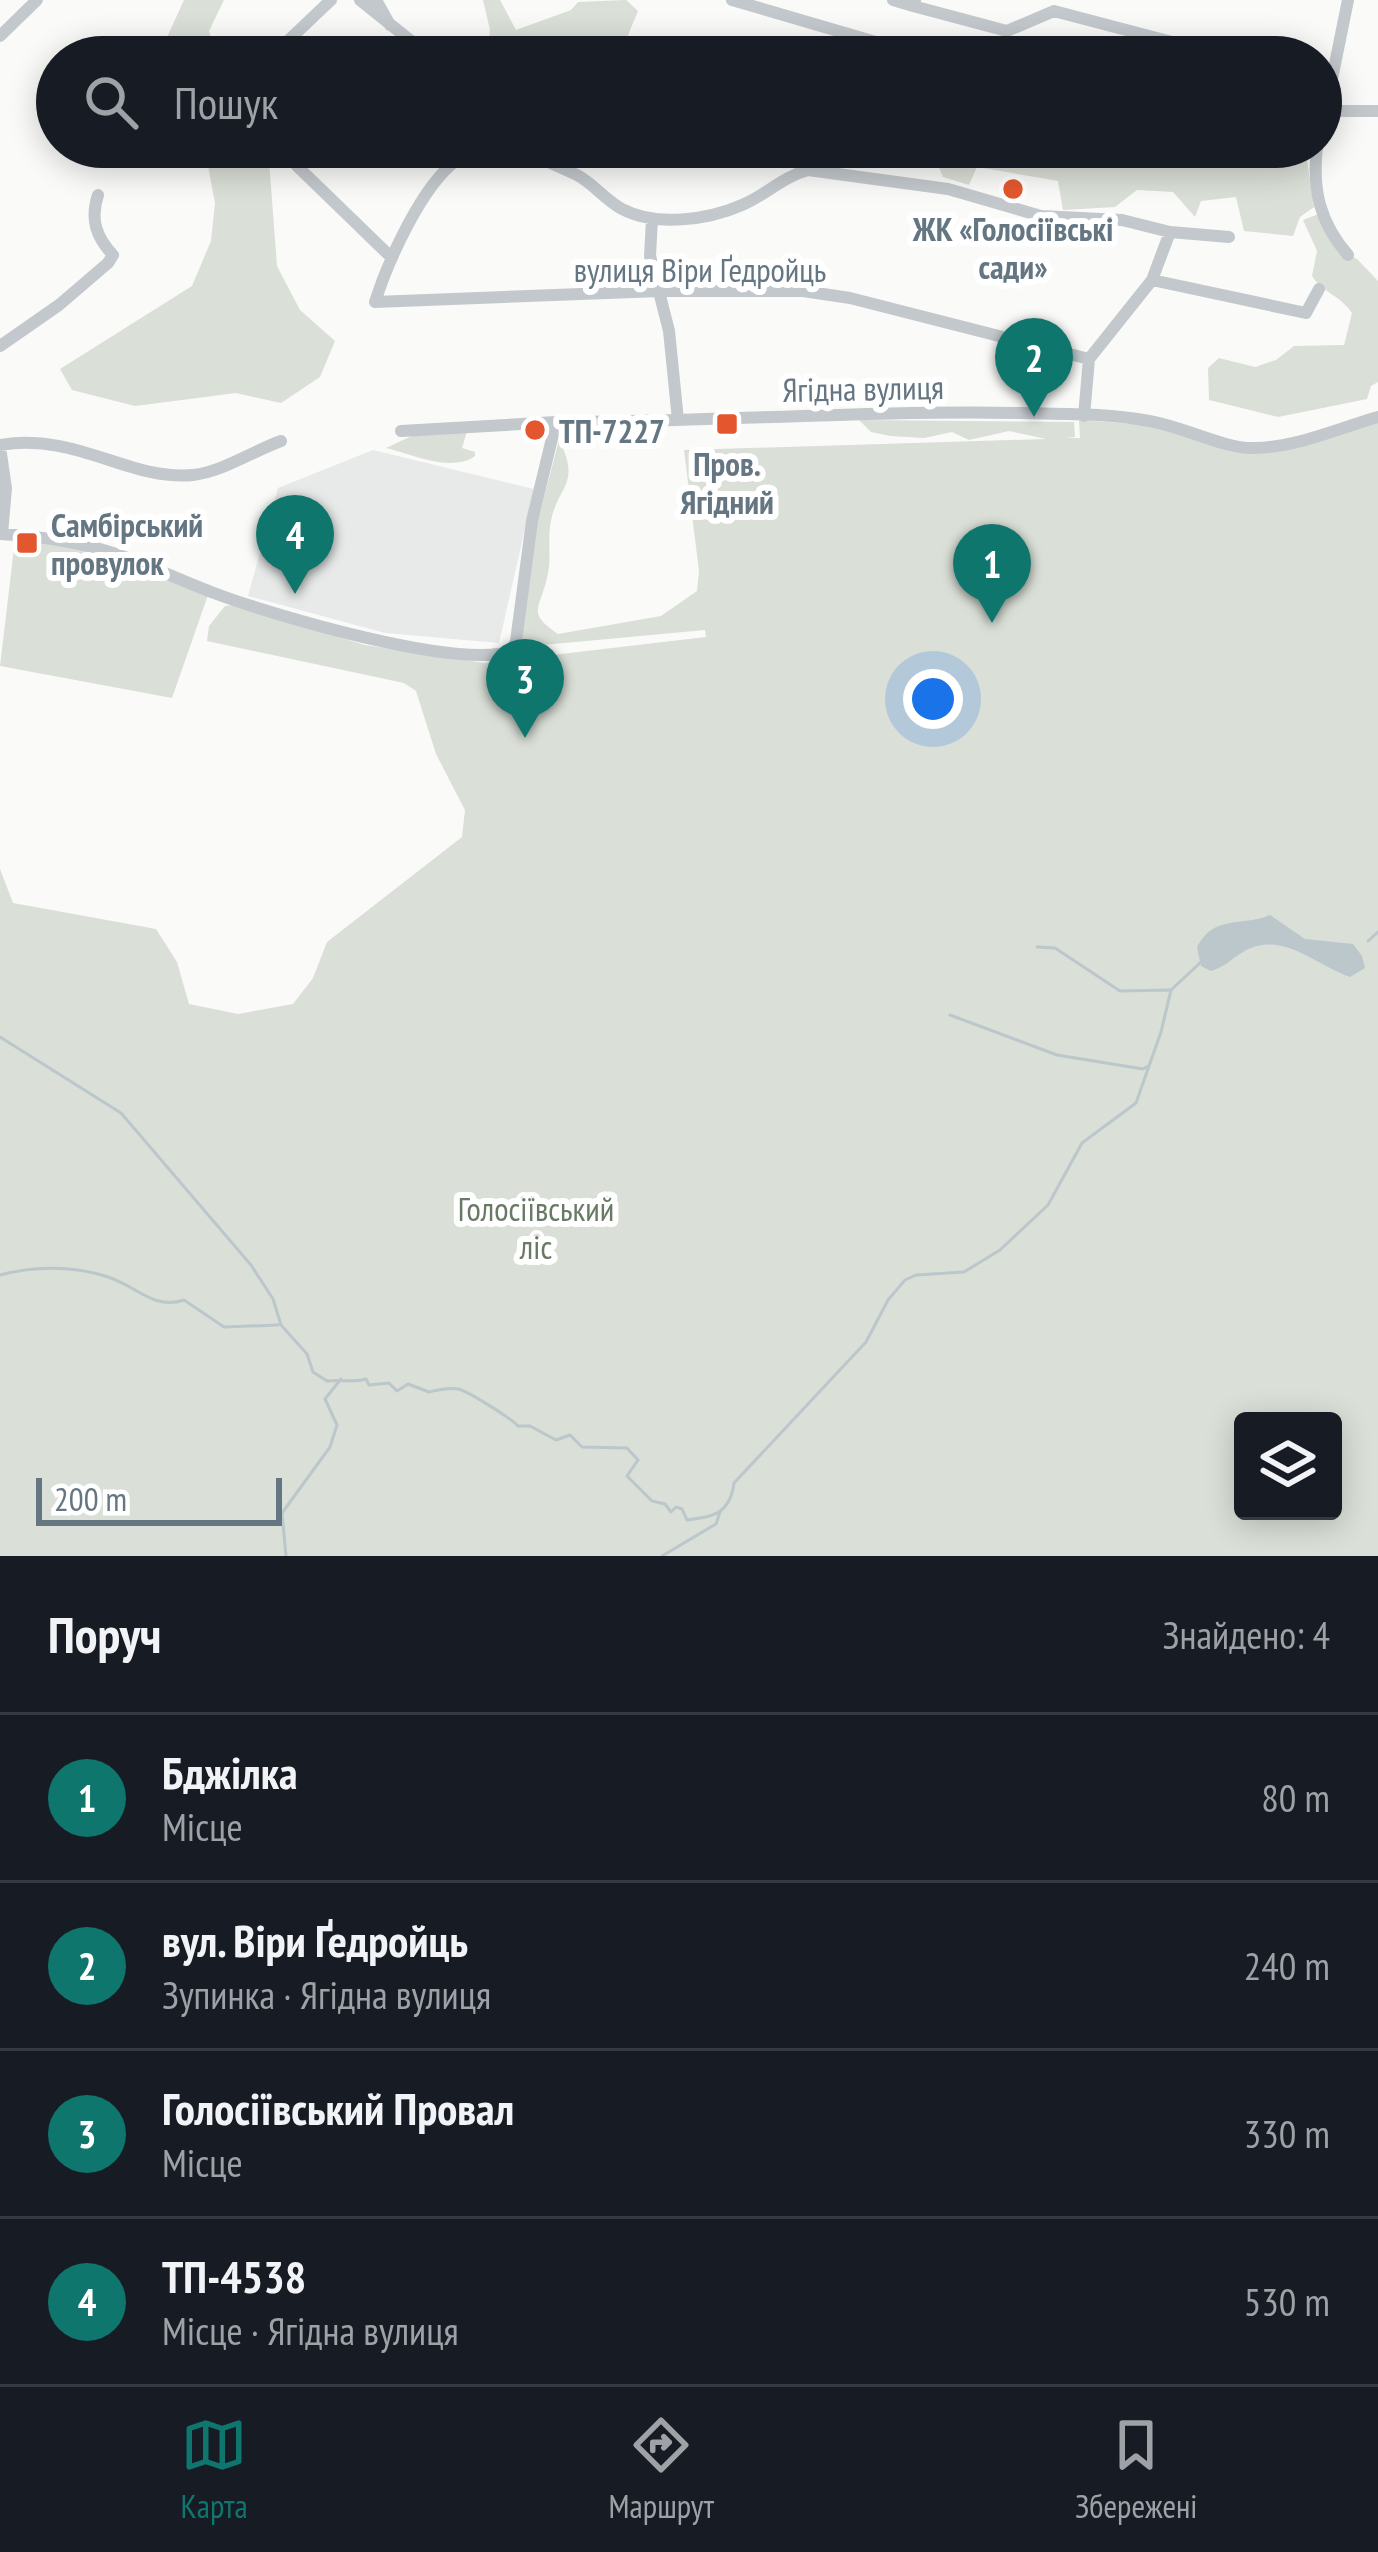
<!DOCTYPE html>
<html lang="uk">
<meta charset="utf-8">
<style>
:root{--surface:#171b24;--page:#242831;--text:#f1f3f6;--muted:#9ea1a6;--line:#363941;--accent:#0f766e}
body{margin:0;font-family:"PT Sans Narrow",sans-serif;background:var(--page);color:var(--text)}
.controls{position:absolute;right:36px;bottom:36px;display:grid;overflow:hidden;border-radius:12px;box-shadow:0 6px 30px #0003}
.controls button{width:108px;height:108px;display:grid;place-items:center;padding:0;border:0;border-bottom:3px solid var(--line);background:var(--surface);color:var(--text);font:60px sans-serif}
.scale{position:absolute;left:36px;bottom:30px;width:246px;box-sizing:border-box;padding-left:12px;border:6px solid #657683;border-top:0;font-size:33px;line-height:42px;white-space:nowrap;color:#657683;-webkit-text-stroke:9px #fff;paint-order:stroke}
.you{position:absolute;left:933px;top:699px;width:42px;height:42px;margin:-30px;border:9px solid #fff;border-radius:50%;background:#1a73e8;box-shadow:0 0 0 18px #1a73e833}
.badge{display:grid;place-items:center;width:78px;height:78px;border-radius:50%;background:var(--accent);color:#fff;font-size:39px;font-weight:700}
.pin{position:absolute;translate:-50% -99px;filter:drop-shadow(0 3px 6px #0008)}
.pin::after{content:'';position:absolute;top:63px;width:42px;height:36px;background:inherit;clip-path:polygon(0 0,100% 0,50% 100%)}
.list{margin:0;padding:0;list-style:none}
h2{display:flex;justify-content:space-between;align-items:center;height:156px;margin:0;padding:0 48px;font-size:51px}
h2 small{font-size:39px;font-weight:400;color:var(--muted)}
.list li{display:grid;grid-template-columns:78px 1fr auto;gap:36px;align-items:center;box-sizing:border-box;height:168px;padding:0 48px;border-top:3px solid var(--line)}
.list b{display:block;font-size:45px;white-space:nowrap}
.list p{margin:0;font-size:39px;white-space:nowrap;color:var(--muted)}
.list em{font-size:39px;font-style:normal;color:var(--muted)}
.icon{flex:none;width:66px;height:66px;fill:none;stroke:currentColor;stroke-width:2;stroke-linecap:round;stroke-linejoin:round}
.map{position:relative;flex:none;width:1378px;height:1556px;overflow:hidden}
.search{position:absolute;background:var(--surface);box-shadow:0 6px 30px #0003;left:36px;right:36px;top:36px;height:132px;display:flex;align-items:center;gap:30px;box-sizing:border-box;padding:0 42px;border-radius:66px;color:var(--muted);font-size:45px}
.sheet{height:828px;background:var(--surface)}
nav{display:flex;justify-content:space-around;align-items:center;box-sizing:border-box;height:168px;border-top:3px solid var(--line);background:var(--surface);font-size:33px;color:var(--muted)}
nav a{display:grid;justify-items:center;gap:6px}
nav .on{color:var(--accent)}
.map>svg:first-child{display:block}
.built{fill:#e8e9e9}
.green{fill:#dadfd7;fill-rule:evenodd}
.water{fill:#bbc7cb}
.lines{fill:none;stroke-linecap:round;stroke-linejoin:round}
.stream{stroke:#bbc7cb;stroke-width:3}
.minor{stroke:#c3c8cc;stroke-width:12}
.poi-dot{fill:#e4572e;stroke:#fff;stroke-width:4.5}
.labels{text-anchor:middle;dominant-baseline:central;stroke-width:12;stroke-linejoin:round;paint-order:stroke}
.poi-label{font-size:33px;font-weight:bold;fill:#657683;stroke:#fff}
.street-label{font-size:33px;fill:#657683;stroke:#fff}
.park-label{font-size:33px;fill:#687a64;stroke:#fff}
</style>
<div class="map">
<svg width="1378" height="1556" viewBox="0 0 1378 1556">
<rect width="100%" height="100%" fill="#fafaf8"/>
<!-- built -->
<path class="built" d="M 373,450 L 534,489 L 499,643 L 385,633 L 248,596 L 278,488 Z"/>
<!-- green -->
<path class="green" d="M 184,0 L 224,0 L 209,31 L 217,57 L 165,57 L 163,46 Z
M 483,0 L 500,0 L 516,30 L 571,10 L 578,2 L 626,0 L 638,11 L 621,52 L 608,57 L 487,57 L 490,30 Z
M 198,147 L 268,147 L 277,266 L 300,310 L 335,341 L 320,377 L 281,403 L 236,393 L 135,406 L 72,390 L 60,369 L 192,286 L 211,241 L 215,203 L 208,166 Z
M 776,147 L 899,147 L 891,164 C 853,166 812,162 776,147 Z
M 930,147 L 1251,147 L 1259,156 L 1267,147 L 1305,147 L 1314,207 L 1300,217 L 1293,236 L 1244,231 L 1236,197 L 1201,201 L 1195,217 L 1173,192 L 1137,190 L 1115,207 L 1063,210 L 1058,181 L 977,167 L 969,185 L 943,177 Z
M 1321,213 L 1347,255 L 1357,259 L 1378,281 L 1378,382 L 1371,386 L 1367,399 L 1278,417 L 1209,400 L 1208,368 L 1219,358 L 1255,367 L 1276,360 L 1294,346 L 1344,345 L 1352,313 C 1341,296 1322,292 1312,276 L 1317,251 L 1303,220 Z
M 859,420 L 1074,422 L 1075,437 L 1065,438 L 1080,438 L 1079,420 L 1148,425 L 1252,452 L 1378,421 L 1378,1556 L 0,1556 L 0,869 L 13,903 L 156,929 L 177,962 L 189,1004 L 238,1014 L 293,1004 L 313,978 L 327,942 L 462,837 L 465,810 L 436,754 L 416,691 L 404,683 L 207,641 L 209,626 L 225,606 L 233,605 L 365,645 L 485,663 L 706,637 L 705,630 L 521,647 L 534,536 L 559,440 C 582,484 557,487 551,521 C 547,539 552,560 547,578 C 540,609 526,612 558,634 L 661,616 L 697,591 L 699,571 L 684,450 L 1046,439 L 1009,431 L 969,440 L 952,432 L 924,438 L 890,436 L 871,432 ZM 1243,1421 L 1333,1421 L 1333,1511 L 1243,1511 Z
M 467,431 L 462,448 L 475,452 L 475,456 C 452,473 411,454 386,448 L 416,434 Z
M 15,540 C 81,538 148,571 208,595 L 172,698 L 0,666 Z"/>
<!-- water -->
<path class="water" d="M 1270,915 L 1305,939 L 1353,944 L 1362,956 L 1365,968 L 1350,977 C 1316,966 1282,929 1243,952 C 1231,959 1225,967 1211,971 L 1201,966 L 1197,947 C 1214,914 1242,927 1270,915 Z"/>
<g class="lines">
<!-- stream -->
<path class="stream" d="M 1368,941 L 1378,932
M 1037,947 L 1055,948 L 1120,991 L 1170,990
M 950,1015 L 1057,1055 L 1143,1069 L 1148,1066
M 0,1037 L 121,1113 L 251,1265 L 273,1299 L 281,1325 L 307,1354 L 313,1372 L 327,1381 C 341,1379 354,1383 366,1379 L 369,1385 L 389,1383 L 397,1391 L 408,1384 L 429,1392 C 438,1390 448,1387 458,1389 C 468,1391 512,1419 518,1426 L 530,1426 L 556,1440 L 570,1435 L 582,1447 L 627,1448 L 638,1460 L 627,1476 L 652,1501 L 665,1504 L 671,1512 L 676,1507 L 682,1509 L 687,1520 C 711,1517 730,1515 734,1483 L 866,1342 L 888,1300 L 905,1280 L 916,1275 L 964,1272 L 1000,1250 L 1048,1205 L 1082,1143 L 1136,1103 L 1161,1032 L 1171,990 L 1201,962
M 0,1275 C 35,1266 69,1265 105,1276 C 135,1284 153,1311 184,1300 L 224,1327 L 278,1325
M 286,1556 L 282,1513 L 330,1447 L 337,1425 L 325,1399 L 341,1379
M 662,1556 L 716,1524 L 720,1512"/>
<!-- minor -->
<path class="minor" d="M 360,0 L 431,57
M 376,0 L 390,25
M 732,0 L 927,57
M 893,0 L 913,6
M 915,0 L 913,6 L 1007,31 L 1054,11 L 1229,57
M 0,36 L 37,0
M 271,57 L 331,0
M 399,57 L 413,42
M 1322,111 L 1378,111
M 1321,133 L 1348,0
M 283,147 L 297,166 L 392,258
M 492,147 C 480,152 468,152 457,160 C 422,185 388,261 375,302 L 660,291 L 803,291 L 850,298 L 1089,359
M 518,147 C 537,158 557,165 577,175 C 594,184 605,200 622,209 C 656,227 708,220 742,205 C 766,195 782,177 808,170 L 948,189 L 1041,216 L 1122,220 L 1170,232 L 1229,237
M 1317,147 C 1312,190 1320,223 1348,255
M 652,219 L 650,256 L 669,331 L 678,420
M 1152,280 L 1306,313 L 1319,289
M 0,346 L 59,305 L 108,263 L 113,255 C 96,237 90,219 98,195
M 1084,416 L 1089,359 L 1152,280 L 1170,232
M 401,431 L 556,422
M 0,445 C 78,432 128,481 193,475 C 222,472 253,451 281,441
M 0,447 L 6,488 L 2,534
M 0,534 C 37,536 74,541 110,552 C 145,563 179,580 214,593 C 272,615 458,670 512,651 L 516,641 L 532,521 L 556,422 C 711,422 866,410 1021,413 C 1063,414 1108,413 1149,421 C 1182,426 1224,449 1254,448 C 1295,448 1339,428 1378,417"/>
</g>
<!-- markers -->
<g class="poi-dot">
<circle cx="1013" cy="189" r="12"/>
<rect x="715" y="412" width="24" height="24" rx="6"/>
<circle cx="535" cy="430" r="12"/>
<rect x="15" y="531" width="24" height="24" rx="6"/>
</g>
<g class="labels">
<!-- poi labels -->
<g class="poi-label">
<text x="1013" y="228">ЖК «Голосіївські<tspan x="1013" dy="38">сади»</tspan></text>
<text x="559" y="430" text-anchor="start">ТП-7227</text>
<text x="727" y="463">Пров.<tspan x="727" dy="38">Ягідний</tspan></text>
<text x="51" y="524" text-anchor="start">Самбірський<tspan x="51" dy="38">провулок</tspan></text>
</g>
<!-- street labels -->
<g class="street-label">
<text x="700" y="269">вулиця Віри Ґедройць</text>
<text transform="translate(863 388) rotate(-1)">Ягідна вулиця</text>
</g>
<!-- park labels -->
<g class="park-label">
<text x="536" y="1208">Голосіївський<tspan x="536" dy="38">ліс</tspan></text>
</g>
</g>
</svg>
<div class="controls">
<button><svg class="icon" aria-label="layers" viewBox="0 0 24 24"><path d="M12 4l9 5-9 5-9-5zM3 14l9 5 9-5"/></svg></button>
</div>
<div class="scale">200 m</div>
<div class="you"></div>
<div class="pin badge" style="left:992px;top:623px">1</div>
<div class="pin badge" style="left:1034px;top:417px">2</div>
<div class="pin badge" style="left:525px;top:738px">3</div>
<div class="pin badge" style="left:295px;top:594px">4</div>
<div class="search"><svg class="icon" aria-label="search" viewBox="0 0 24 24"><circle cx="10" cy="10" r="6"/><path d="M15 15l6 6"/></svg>Пошук</div>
</div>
<section class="sheet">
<h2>Поруч<small>Знайдено: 4</small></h2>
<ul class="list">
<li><span class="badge">1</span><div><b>Бджілка</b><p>Місце</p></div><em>80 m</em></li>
<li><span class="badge">2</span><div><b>вул. Віри Ґедройць</b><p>Зупинка · Ягідна вулиця</p></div><em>240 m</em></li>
<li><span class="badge">3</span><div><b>Голосіївський Провал</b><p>Місце</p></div><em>330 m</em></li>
<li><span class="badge">4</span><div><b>ТП-4538</b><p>Місце · Ягідна вулиця</p></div><em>530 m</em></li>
</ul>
</section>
<nav>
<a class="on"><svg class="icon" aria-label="map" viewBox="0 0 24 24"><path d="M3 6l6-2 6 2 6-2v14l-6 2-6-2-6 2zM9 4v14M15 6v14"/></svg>Карта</a>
<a><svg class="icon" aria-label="directions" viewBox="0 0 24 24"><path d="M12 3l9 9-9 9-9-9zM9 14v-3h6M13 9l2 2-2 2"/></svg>Маршрут</a>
<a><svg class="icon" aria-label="saved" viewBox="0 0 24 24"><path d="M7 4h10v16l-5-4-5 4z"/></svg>Збережені</a>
</nav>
